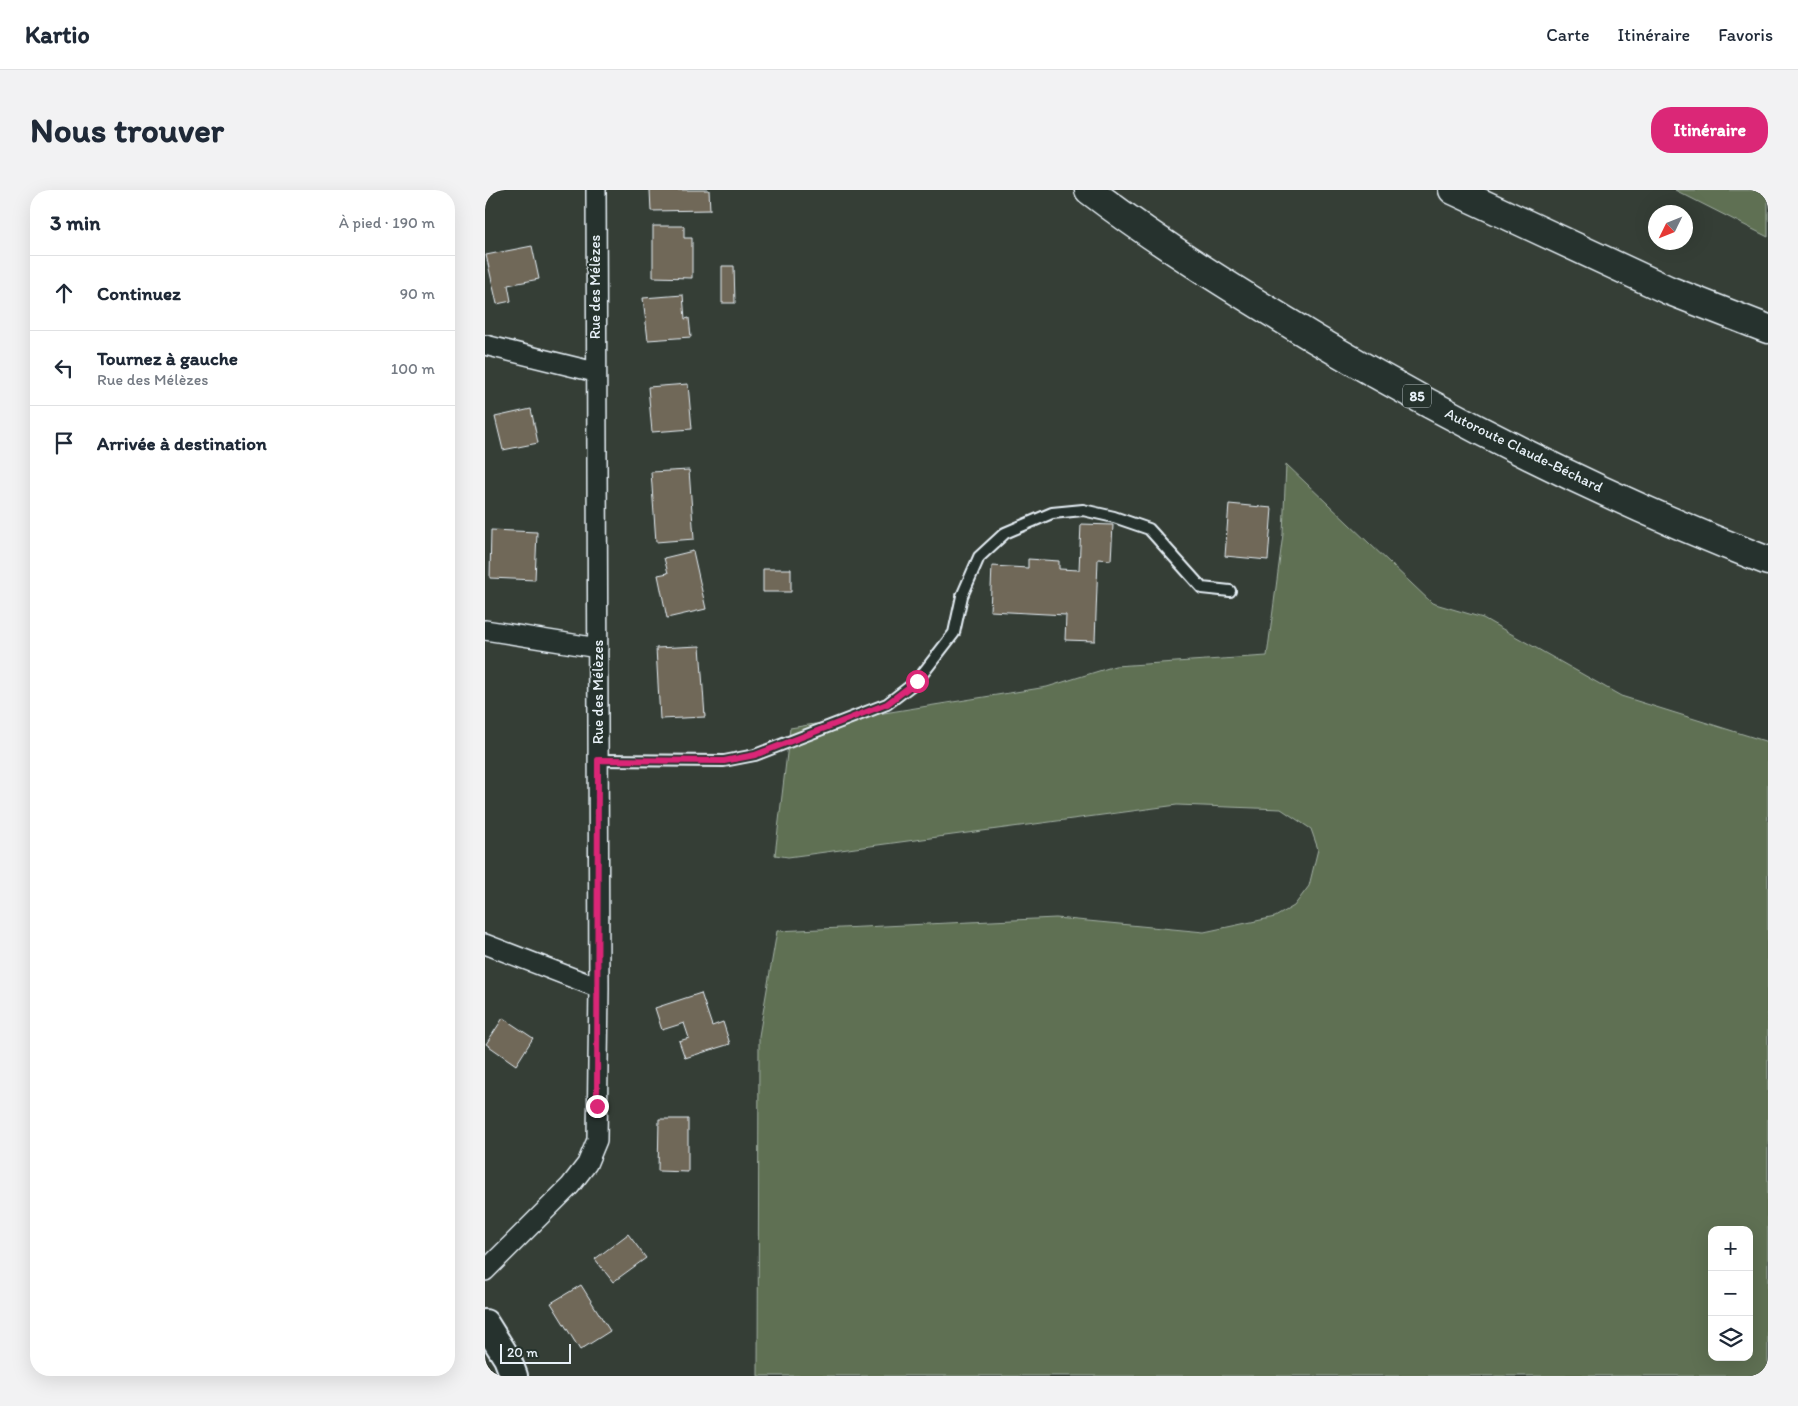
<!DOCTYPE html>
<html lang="fr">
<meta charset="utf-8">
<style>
:root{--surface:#fff;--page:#f2f2f3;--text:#1f2937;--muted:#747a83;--line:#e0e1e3;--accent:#db2777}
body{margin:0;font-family:Itim,sans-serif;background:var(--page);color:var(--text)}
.controls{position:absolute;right:15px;bottom:15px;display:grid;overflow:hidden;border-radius:10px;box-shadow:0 5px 20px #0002}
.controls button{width:45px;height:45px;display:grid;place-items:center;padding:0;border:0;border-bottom:1px solid var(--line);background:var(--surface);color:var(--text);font:25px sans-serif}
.compass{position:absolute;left:1163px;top:15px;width:45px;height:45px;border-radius:50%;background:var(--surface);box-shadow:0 5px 20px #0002;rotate:227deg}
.scale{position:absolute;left:15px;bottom:12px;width:71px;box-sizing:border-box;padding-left:5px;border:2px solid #e8f1f8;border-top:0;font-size:14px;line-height:18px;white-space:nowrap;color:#e8f1f8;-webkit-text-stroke:4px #26332d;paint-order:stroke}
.stop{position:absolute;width:15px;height:15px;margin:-11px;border:4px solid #db2777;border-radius:50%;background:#fff}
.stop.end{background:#db2777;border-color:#fff;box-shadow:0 1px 5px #0008}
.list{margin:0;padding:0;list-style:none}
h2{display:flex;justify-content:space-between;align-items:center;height:65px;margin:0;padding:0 20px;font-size:21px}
h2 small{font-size:16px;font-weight:400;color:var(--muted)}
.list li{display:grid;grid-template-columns:32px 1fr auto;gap:15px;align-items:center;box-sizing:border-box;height:75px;padding:0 20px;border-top:1px solid var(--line)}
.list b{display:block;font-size:19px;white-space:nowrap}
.list p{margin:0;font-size:16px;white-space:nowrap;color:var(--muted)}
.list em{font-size:16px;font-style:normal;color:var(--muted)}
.icon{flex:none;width:28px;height:28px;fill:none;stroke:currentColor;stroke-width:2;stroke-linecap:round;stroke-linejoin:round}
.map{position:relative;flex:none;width:1283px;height:1186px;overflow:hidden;border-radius:20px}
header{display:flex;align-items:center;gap:30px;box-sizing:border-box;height:70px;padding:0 25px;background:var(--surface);border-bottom:1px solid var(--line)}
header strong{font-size:24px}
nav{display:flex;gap:28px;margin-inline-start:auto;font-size:18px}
.intro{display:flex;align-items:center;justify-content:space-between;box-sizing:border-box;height:120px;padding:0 30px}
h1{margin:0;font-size:35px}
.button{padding:12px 22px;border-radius:20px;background:var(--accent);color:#fff;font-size:18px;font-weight:700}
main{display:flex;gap:30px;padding:0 30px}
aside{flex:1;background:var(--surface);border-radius:20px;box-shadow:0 5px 20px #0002}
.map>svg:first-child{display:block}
.green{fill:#5e6f52;stroke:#a3b0a5;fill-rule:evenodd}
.building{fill:#706858;stroke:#e8f1f8}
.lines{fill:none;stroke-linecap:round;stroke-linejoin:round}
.lane-casing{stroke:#e8f1f8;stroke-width:14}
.street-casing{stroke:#e8f1f8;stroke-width:22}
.secondary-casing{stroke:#e8f1f8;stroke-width:30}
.highway-casing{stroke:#e8f1f8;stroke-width:31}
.lane{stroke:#26332d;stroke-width:10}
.street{stroke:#26332d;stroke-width:19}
.secondary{stroke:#26332d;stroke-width:26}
.highway{stroke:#26332d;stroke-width:28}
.route{stroke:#db2777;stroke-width:6}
.labels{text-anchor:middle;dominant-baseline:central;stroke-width:4;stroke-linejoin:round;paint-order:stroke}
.shield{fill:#26332d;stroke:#aeb8bb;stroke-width:1}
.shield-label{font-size:14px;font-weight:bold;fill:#e8f1f8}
.street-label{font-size:15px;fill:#e8f1f8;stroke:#26332d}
</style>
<header>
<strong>Kartio</strong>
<nav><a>Carte</a><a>Itinéraire</a><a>Favoris</a></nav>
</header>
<div class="intro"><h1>Nous trouver</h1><a class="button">Itinéraire</a></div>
<main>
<aside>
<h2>3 min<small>À pied · 190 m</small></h2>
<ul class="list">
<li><svg class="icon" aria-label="ahead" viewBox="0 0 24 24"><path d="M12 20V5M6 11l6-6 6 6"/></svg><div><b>Continuez</b></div><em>90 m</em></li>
<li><svg class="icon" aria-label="left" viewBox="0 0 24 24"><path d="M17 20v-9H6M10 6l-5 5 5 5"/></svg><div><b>Tournez à gauche</b><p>Rue des Mélèzes</p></div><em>100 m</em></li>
<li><svg class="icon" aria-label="arrive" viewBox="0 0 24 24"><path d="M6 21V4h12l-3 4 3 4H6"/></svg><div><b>Arrivée à destination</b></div></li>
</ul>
</aside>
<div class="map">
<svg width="1283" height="1186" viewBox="0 0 1283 1186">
<rect width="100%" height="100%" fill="#353e36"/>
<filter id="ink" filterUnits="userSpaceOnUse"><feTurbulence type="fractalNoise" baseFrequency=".02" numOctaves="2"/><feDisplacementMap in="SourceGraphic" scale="10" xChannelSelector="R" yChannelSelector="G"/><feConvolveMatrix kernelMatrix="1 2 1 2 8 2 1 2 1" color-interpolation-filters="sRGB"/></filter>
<g filter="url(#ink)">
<!-- green -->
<path class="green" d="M 1190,0 L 1283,0 L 1283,47 Z
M 801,274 L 947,413 L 998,428 L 1136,506 L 1283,552 L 1283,1186 L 273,1186 L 274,846 L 292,741 L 571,728 L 719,742 L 790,727 L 809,716 L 824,696 L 833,659 L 826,639 L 796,619 L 692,615 L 303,667 L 290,665 L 305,538 L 562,497 L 630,476 L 782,466 L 798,344 ZM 1227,1040 L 1264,1040 L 1264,1167 L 1227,1167 Z"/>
<!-- building -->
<path class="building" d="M 165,0 L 224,0 L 225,20 L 166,21 Z
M 168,36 L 199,36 L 199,48 L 207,48 L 207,88 L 168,87 Z
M 47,56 L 54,89 L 23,95 L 26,111 L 12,114 L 1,65 Z
M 237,76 L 249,76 L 250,113 L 237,113 Z
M 198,105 L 200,129 L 204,128 L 206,147 L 163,150 L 158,108 Z
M 203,194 L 207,239 L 167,242 L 163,197 Z
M 46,219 L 53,253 L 18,260 L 10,227 Z
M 204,280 L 209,349 L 171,352 L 166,282 Z
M 744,314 L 787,318 L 783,370 L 740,366 Z
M 596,334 L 628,335 L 626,370 L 613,369 L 610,451 L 580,450 L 581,425 L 505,421 L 507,376 L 543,378 L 543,369 L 574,371 L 574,379 L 594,380 Z
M 6,340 L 52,342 L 50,390 L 5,388 Z
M 208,361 L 221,419 L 182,428 L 173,385 L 183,383 L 179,368 Z
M 278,379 L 306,379 L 306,402 L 278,402 Z
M 215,456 L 220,527 L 175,529 L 171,458 Z
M 216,803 L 227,836 L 238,832 L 245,854 L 200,868 L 194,851 L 204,848 L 199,833 L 177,840 L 170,818 Z
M 18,828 L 48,848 L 31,875 L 1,854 Z
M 174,929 L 203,929 L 203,982 L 173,981 Z
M 143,1044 L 161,1068 L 128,1092 L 110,1069 Z
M 96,1095 L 125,1141 L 95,1160 L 66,1113 Z"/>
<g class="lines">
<!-- lane casing -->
<g class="lane-casing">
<path id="lane" d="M 113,570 L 239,571 L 270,565 L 402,514 L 432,491 L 469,443 L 477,406 L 494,367 L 520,343 L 567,323 L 598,320 L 629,327 L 664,339 L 717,398 L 745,401"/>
</g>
<!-- street casing -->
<g class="street-casing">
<path id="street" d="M 0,155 L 110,182
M 0,440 L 113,458
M 0,754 L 114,798
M 0,1081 L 85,996 L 102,974 L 112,950 L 114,798 L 111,0"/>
</g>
<!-- secondary casing -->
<g class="secondary-casing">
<path id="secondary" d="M 0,1133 L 22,1168 L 29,1186"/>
</g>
<!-- highway casing -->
<g class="highway-casing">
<path id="highway" d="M 604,0 C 676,55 754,103 832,150 C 976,235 1127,311 1283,371
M 968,0 L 1183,100 L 1283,139"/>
</g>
<!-- lane -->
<use href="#lane" class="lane"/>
<!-- street -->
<use href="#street" class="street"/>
<!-- secondary -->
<use href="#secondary" class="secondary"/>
<!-- highway -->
<use href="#highway" class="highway"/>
</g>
</g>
<g class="lines" filter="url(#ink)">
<!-- route -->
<path class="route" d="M 112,916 L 113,570 L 239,571 L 270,565 L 402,514 L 432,491"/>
</g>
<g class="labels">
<!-- shield labels -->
<rect class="shield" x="918" y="194.5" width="28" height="23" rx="4"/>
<g class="shield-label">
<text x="932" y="206">85</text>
</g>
<!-- street labels -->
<g class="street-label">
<text transform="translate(110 97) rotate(-90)">Rue des Mélèzes</text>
<text transform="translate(1039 260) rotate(26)">Autoroute Claude-Béchard</text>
<text transform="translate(113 502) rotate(-90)">Rue des Mélèzes</text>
</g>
</g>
</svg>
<div class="controls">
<button>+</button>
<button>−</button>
<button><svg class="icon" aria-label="layers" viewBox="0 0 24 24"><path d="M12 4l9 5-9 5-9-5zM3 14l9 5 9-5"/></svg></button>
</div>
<svg class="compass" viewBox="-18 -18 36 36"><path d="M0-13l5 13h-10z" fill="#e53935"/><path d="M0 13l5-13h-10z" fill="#747a83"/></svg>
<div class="scale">20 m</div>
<div class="stop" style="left:432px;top:491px"></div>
<div class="stop end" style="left:112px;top:916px"></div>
</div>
</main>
